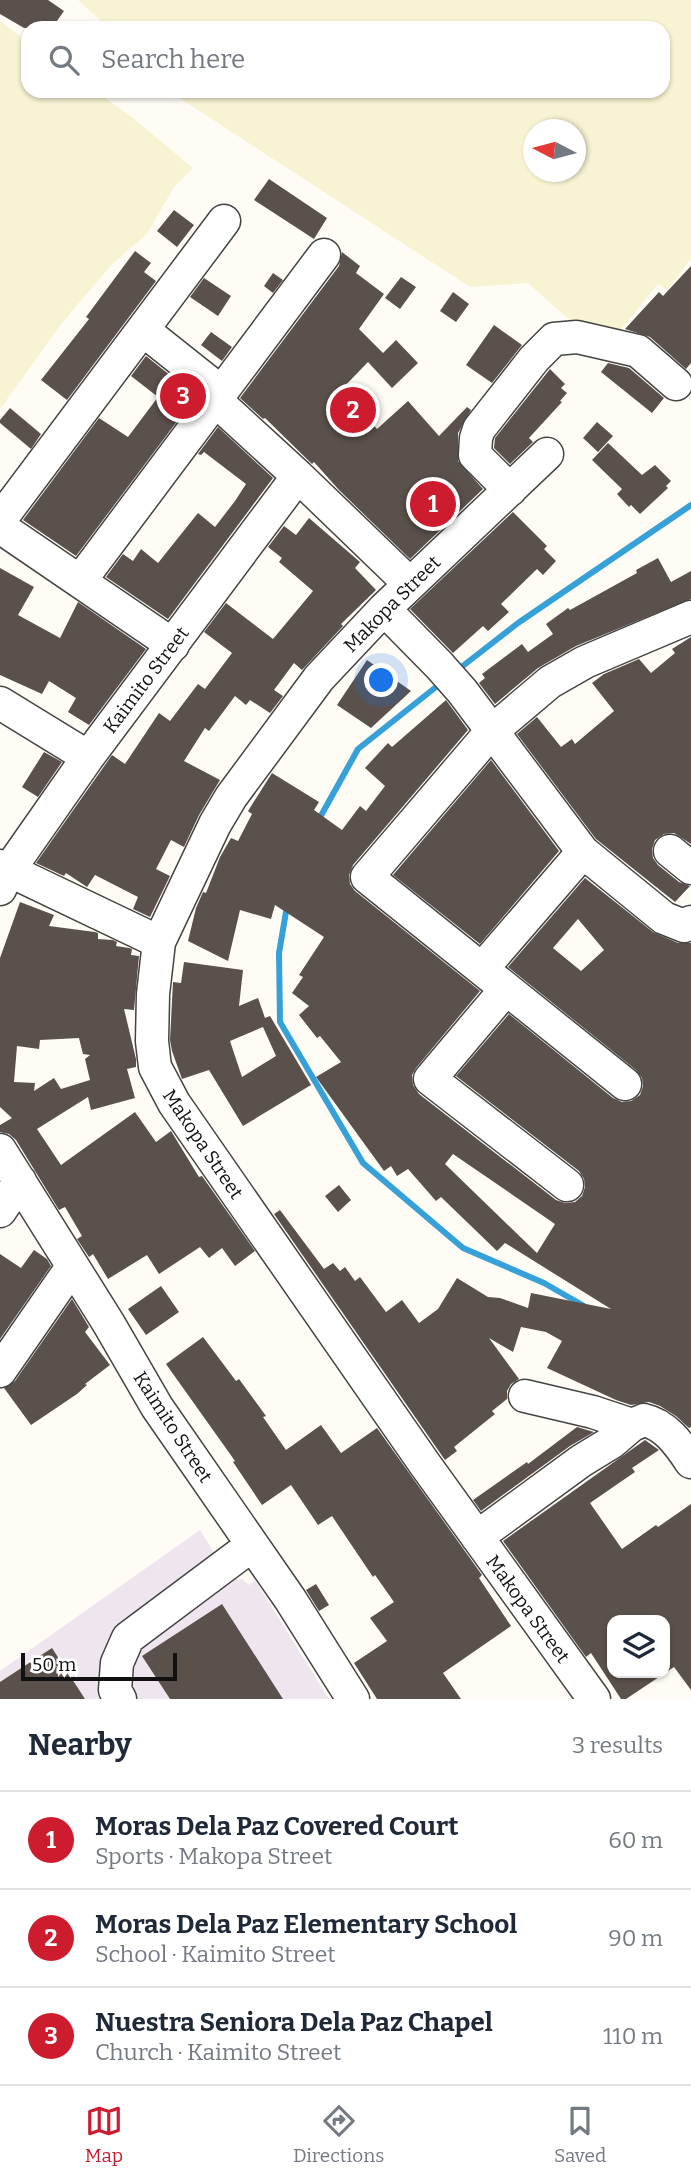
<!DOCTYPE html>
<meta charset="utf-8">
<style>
:root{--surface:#fff;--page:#f2f2f3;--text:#1f2937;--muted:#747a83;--line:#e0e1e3;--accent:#ce1c2f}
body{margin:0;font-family:Bitter,serif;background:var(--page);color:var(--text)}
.controls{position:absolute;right:21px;bottom:21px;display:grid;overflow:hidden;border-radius:14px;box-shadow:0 2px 5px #0004}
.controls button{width:63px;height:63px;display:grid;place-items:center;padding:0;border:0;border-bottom:2px solid var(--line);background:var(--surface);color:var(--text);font:35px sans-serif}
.compass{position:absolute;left:523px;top:119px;width:63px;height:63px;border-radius:50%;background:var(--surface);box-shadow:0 2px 5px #0004;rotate:276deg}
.scale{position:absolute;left:21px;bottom:18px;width:156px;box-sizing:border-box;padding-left:7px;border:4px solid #111;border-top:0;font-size:19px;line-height:24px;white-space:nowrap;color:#111;-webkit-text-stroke:5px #fff;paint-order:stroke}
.you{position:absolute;left:382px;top:681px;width:24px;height:24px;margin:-18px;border:5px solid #fff;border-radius:50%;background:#1a73e8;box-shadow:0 0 0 10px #1a73e833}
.badge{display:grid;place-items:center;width:46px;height:46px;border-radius:50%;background:var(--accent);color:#fff;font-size:23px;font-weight:700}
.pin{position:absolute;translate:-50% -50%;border:4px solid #fff;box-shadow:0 2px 7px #0006}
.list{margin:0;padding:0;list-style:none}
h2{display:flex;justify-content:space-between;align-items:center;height:91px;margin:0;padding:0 28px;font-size:30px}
h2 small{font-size:23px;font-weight:400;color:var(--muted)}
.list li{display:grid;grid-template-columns:46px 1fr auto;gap:21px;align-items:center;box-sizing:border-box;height:98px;padding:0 28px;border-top:2px solid var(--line)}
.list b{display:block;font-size:26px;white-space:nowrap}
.list p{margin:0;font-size:23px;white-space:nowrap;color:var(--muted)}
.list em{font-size:23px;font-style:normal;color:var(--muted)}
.icon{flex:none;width:38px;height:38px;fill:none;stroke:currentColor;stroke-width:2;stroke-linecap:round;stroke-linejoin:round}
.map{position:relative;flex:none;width:691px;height:1699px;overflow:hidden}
.search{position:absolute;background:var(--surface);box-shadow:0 2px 5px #0004;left:21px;right:21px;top:21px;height:77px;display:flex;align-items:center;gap:18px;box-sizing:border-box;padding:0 24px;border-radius:21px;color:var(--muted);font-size:26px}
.sheet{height:385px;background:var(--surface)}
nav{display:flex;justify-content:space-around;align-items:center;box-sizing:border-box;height:98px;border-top:2px solid var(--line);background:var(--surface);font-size:19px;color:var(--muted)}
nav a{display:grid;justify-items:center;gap:4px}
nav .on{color:var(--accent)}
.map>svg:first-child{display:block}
.industrial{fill:#eee5ef}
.farmland{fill:#f8f3d2;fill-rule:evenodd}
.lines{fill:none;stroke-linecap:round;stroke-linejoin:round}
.stream{stroke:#35a1d8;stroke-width:6}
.building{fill:#5b514c;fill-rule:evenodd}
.minor-casing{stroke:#444;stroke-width:35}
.minor{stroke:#fff;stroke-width:32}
.labels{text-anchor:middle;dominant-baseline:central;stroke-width:7;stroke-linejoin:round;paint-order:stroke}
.street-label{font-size:19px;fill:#111;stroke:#fff}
</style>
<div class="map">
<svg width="691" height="1699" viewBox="0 0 691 1699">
<rect width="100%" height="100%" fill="#fffcf5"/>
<!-- industrial -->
<path class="industrial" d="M 200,1530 L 231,1579 L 242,1579 L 249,1585 L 255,1580 L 329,1699 L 0,1699 L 0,1671 Z"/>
<!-- farmland -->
<path class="farmland" d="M 78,0 L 691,0 L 691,259 L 667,290 L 658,284 L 618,333 L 577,327 L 528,283 L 470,287 L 184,101 L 174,91 L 663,91 L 663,28 L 108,28 ZM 534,130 L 576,130 L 576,172 L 534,172 Z
M 0,21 L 28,42 L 28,91 L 95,91 L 133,118 L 193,168 L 174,187 L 147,234 L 112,264 L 62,323 L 0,409 Z"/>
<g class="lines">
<!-- stream -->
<path class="stream" d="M 455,672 L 518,623 L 691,505
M 318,821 L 358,749 L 441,683
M 287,906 L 279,953 L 280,1022 L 363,1163 L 463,1248 L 544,1283 L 584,1306"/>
</g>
<!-- building -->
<path class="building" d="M 0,0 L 48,0 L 64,11 L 52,28 L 24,28 L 0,14 Z
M 269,179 L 327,218 L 314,239 L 254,200 Z
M 174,210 L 194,225 L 177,247 L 157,231 Z
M 135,251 L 151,263 L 144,272 L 156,281 L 67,400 L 41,380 L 89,319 L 86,317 Z
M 342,252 L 360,266 L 356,273 L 384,294 L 359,329 L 383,353 L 396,340 L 418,363 L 392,388 L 368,362 L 340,391 L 377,429 L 408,401 L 439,436 L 467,407 L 471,410 L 458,433 L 458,461 L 483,489 L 410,559 L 339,490 L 314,462 L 312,464 L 265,418 L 263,419 L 240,398 L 339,266 Z
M 691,266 L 691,363 L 686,369 L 650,337 L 625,329 L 659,292 L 663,296 Z
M 273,273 L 283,280 L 273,293 L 264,286 Z
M 401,277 L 416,287 L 400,309 L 385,298 Z
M 204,278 L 231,296 L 218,316 L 190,297 Z
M 453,292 L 469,304 L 456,322 L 440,311 Z
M 494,325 L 522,345 L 492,383 L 466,365 Z
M 211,332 L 232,347 L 222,361 L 201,345 Z
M 146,356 L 196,396 L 76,556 L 23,520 L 99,418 L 128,437 L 158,397 L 131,376 Z
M 608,363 L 629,368 L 664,398 L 652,413 L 601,372 Z
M 550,369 L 565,384 L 561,388 L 567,393 L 560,401 L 562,402 L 529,438 L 533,442 L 510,464 L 494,448 L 495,438 Z
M 10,408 L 41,434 L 31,449 L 0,423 L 0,420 Z
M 597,422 L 613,436 L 598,452 L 583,438 Z
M 218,427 L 273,478 L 168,619 L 106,577 L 123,554 L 133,561 L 141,549 L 158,563 L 198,513 L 215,527 L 235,501 L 246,484 L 204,452 L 201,455 L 198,454 Z
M 608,443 L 642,475 L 655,465 L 671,481 L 666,486 L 668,488 L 640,514 L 631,505 L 629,507 L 617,494 L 622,489 L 592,460 Z
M 513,512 L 547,546 L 544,549 L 556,561 L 543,575 L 537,569 L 501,604 L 509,612 L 488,631 L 483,626 L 453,653 L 410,609 Z
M 309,518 L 360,562 L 355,568 L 376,590 L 341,624 L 343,626 L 302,670 L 294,663 L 274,690 L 283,696 L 270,713 L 250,700 L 246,705 L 235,696 L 209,731 L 205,728 L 184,761 L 220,780 L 199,815 L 184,847 L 171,840 L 156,869 L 170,876 L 150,917 L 133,909 L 138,897 L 95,875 L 87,887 L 66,873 L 64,876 L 36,863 L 112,755 L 125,764 L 159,713 L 170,721 L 198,684 L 205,689 L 232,653 L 204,632 L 226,603 L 273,639 L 313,591 L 279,562 L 282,558 L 268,547 L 284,526 L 296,535 Z
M 658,558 L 671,582 L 691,571 L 691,599 L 576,646 L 538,668 L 495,704 L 479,683 L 485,678 L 482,674 L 522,644 L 528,652 L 553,634 L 546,624 L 568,608 L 570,610 L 637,573 L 636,570 Z
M 0,568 L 34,587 L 18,615 L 60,638 L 78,602 L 146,649 L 89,725 L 68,712 L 76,698 L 49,681 L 42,694 L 0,675 Z
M 691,637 L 691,844 L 674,833 L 664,834 L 655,840 L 652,849 L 653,858 L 658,865 L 679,882 L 690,886 L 675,902 L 596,839 L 517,734 L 537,717 L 561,747 L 572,739 L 575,744 L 614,711 L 592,683 L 604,674 L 639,659 L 651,673 L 675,653 L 672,649 Z
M 367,660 L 411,691 L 371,728 L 337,705 Z
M 446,700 L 468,730 L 353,865 L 349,875 L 350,884 L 355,891 L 480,991 L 416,1068 L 412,1075 L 413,1085 L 419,1094 L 556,1200 L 565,1203 L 575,1202 L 582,1196 L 585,1187 L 584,1179 L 579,1171 L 456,1076 L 509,1014 L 613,1098 L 622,1102 L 631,1101 L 640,1095 L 643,1086 L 642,1078 L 636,1070 L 508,967 L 585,878 L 653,932 L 678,943 L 691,943 L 691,1427 L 689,1428 L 676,1416 L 660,1406 L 649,1402 L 631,1405 L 616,1400 L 547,1368 L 562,1341 L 546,1332 L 521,1327 L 513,1352 L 489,1338 L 519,1379 L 511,1384 L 507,1391 L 507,1399 L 492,1411 L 495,1414 L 454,1447 L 457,1451 L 445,1460 L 274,1214 L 280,1210 L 324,1269 L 333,1263 L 340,1271 L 345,1267 L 355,1281 L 360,1277 L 386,1312 L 402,1300 L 419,1323 L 438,1309 L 457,1278 L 488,1297 L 500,1298 L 528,1308 L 531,1293 L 611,1309 L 505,1243 L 497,1251 L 441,1197 L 436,1201 L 408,1169 L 397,1176 L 391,1166 L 384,1171 L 316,1077 L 341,1062 L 320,1036 L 317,1038 L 299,1015 L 309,1006 L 292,993 L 303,977 L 299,975 L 324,937 L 275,905 L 271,919 L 240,910 L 228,961 L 188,941 L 196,908 L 203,892 L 206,893 L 220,857 L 231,838 L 238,841 L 252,814 L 248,811 L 272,773 L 319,802 L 314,810 L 342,830 L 360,806 L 366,811 L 385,786 L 365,768 L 388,743 L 392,747 ZM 578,919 L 604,950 L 581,971 L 553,948 ZM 453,1154 L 555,1224 L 537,1253 L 445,1164 Z
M 44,752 L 62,762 L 38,797 L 22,787 Z
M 491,760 L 559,851 L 480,944 L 393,875 Z
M 20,902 L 54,915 L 49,926 L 95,932 L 98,933 L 98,939 L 113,940 L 117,942 L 116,946 L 129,948 L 132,949 L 131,955 L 139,956 L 134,1010 L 124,1009 L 136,1059 L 136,1067 L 127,1069 L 135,1098 L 91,1110 L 88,1097 L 37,1129 L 61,1165 L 135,1112 L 156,1142 L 171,1131 L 199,1177 L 202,1176 L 255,1251 L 235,1266 L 222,1248 L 209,1258 L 200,1247 L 159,1274 L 147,1255 L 108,1279 L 93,1254 L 89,1257 L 77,1239 L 82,1236 L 65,1207 L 59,1210 L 16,1140 L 9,1134 L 0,1132 L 0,1125 L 12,1118 L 0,1107 L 0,958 ZM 79,1038 L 83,1054 L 90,1055 L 85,1059 L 90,1080 L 61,1089 L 54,1078 L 34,1091 L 35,1083 L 14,1082 L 17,1046 L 39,1049 L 40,1040 Z
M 184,962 L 243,970 L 239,1006 L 258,998 L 265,1018 L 270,1016 L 311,1085 L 243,1126 L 209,1070 L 182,1079 L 172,1051 L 170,1040 L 173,982 L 181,983 ZM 263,1027 L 276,1056 L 242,1077 L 230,1041 Z
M 339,1185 L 351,1200 L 338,1212 L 325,1196 Z
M 34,1250 L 47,1259 L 51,1266 L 0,1339 L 0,1254 L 21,1268 Z
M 161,1286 L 179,1312 L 146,1335 L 128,1309 Z
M 72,1299 L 89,1327 L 85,1332 L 110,1365 L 85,1384 L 87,1385 L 77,1394 L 31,1425 L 4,1388 L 15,1381 Z
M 203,1337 L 236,1381 L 239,1379 L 266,1416 L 263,1417 L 286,1450 L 321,1425 L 341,1453 L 377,1428 L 482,1575 L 479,1578 L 511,1626 L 443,1673 L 461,1699 L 377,1699 L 354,1663 L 387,1641 L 370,1618 L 394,1602 L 375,1575 L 373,1577 L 332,1516 L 318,1525 L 291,1485 L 262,1505 L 233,1462 L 235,1461 L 166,1364 Z
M 577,1427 L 594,1432 L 570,1446 L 481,1511 L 473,1500 L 527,1462 L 528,1464 Z
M 645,1440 L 659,1450 L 632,1468 L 635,1472 L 590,1503 L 622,1549 L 656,1525 L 658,1527 L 691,1504 L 691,1690 L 674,1667 L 626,1699 L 621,1699 L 591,1653 L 586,1657 L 503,1541 ZM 612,1620 L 665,1620 L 665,1673 L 612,1673 Z
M 316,1584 L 329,1605 L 319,1611 L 306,1590 Z
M 222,1604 L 283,1699 L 170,1699 L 142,1656 Z
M 52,1648 L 85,1699 L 0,1699 L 0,1682 Z"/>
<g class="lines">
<!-- minor casing -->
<g class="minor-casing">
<path id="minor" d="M 143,330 L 221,392
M 214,399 L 298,476 L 410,584
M 547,454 L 384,609 L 319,678 L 231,797 L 215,824 L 159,942 L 153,994 L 152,1041 L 155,1067 L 174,1103 L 424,1463 L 594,1699
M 510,490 L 475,455 L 476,438 L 479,429 L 534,359 L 554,339 L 577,337 L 638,351 L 676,384
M 0,520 L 224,221
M 0,527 L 173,645
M 80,581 L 324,255
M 384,609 L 439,665 L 462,691 L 583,852 L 664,918 L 684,926 L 691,922
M 0,703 L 88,757
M 670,851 L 691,868
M 0,866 L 159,942
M 0,889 L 9,870 L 88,757 L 298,476
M 482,969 L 583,852
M 506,989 L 430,1079 L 567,1185
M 625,1084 L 367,877 L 491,732 L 550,682 L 585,662 L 691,617
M 0,1150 L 109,1324 L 157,1407 L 290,1599 L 353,1699
M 0,1211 L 20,1181
M 0,1371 L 72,1267
M 525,1396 L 593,1412 L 632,1425
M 477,1537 L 581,1461 L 612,1442 L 632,1425 L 644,1420 C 666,1425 679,1444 691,1462
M 120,1699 L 115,1690 L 117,1663 L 128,1638 L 251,1546"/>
</g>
<!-- minor -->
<use href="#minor" class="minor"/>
</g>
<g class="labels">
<!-- street labels -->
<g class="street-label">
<text transform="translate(392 604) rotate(-45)">Makopa Street</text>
<text transform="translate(146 680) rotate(-53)">Kaimito Street</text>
<text transform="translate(203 1144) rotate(56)">Makopa Street</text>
<text transform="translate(173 1427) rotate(57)">Kaimito Street</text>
<text transform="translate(528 1609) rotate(54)">Makopa Street</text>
</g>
</g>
</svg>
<div class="controls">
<button><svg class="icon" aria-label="layers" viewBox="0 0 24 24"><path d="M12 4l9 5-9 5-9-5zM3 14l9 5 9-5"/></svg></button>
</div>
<svg class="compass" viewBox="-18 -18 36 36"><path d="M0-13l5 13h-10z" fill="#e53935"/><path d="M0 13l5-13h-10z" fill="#747a83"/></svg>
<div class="scale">50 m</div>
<div class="you"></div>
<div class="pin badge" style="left:433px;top:504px">1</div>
<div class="pin badge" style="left:353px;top:410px">2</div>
<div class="pin badge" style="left:183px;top:396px">3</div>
<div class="search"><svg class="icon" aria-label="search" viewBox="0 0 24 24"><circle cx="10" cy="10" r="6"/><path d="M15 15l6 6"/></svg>Search here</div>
</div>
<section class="sheet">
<h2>Nearby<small>3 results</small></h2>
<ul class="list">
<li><span class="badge">1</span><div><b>Moras Dela Paz Covered Court</b><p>Sports · Makopa Street</p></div><em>60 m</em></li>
<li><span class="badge">2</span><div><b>Moras Dela Paz Elementary School</b><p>School · Kaimito Street</p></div><em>90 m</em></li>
<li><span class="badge">3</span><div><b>Nuestra Seniora Dela Paz Chapel</b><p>Church · Kaimito Street</p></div><em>110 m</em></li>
</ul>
</section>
<nav>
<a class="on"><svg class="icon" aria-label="map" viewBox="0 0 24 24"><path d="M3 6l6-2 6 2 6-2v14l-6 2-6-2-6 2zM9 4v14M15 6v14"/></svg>Map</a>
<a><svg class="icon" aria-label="directions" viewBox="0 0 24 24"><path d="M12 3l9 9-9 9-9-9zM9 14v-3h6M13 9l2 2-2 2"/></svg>Directions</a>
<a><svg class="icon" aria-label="saved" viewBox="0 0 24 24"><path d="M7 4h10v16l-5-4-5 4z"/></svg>Saved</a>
</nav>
